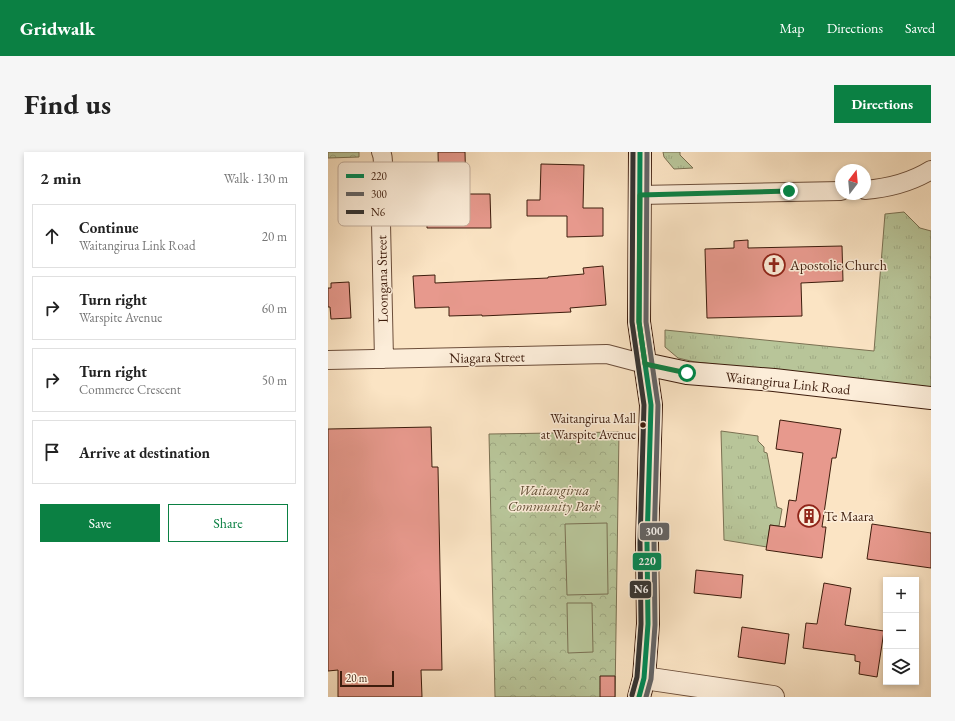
<!DOCTYPE html>
<meta charset="utf-8">
<style>
:root{--surface:#fff;--page:#f6f6f6;--text:#222;--muted:#767676;--line:#e0e0e0;--accent:#0b8043}
body{margin:0;font-family:"EB Garamond",serif;background:var(--page);color:var(--text)}
.controls{position:absolute;right:12px;bottom:12px;display:grid;overflow:hidden;border-radius:0px;box-shadow:0 2px 6px #0003}
.controls button{width:36px;height:36px;display:grid;place-items:center;padding:0;border:0;border-bottom:1px solid var(--line);background:var(--surface);color:var(--text);font:20px sans-serif}
.compass{position:absolute;left:507px;top:12px;width:36px;height:36px;border-radius:50%;background:var(--surface);box-shadow:0 2px 6px #0003;rotate:16deg}
.scale{position:absolute;left:12px;bottom:10px;width:54px;box-sizing:border-box;padding-left:4px;border:2px solid #3d1c0c;border-top:0;font-size:11px;line-height:14px;white-space:nowrap;color:#3d1c0c;-webkit-text-stroke:3px #fcedd9;paint-order:stroke}
.stop{position:absolute;width:12px;height:12px;margin:-9px;border:3px solid #0b8043;border-radius:50%;background:#fff}
.stop.end{background:#0b8043;border-color:#fff;box-shadow:0 1px 4px #0008}
.list{margin:0;padding:0;list-style:none}
h2{display:flex;justify-content:space-between;align-items:center;height:52px;margin:0;padding:0 16px;font-size:17px}
h2 small{font-size:13px;font-weight:400;color:var(--muted)}
.list li{display:grid;grid-template-columns:26px 1fr auto;gap:12px;align-items:center;box-sizing:border-box;height:64px;margin:0 8px 8px;padding:0 8px;border:1px solid var(--line);border-radius:0px}
.list b{display:block;font-size:15px;white-space:nowrap}
.list p{margin:0;font-size:13px;white-space:nowrap;color:var(--muted)}
.list em{font-size:13px;font-style:normal;color:var(--muted)}
.actions{display:flex;gap:8px;padding:12px 16px}
.actions a{flex:1;padding:9px 0;border:1px solid var(--accent);border-radius:0px;text-align:center;font-size:14px;color:var(--accent)}
.actions .main{background:var(--accent);color:#fff}
.icon{flex:none;width:22px;height:22px;fill:none;stroke:currentColor;stroke-width:2;stroke-linecap:round;stroke-linejoin:round}
.map{position:relative;flex:none;width:603px;height:545px;overflow:hidden;border-radius:0px}
header{display:flex;align-items:center;gap:24px;box-sizing:border-box;height:56px;padding:0 20px;background:var(--accent);color:#fff}
header strong{font-size:19px}
nav{display:flex;gap:22px;margin-inline-start:auto;font-size:14px}
.intro{display:flex;align-items:center;justify-content:space-between;box-sizing:border-box;height:96px;padding:0 24px}
h1{margin:0;font-size:28px}
.button{padding:10px 18px;border-radius:0px;background:var(--accent);color:#fff;font-size:14px;font-weight:700}
main{display:flex;gap:24px;padding:0 24px}
aside{flex:1;background:var(--surface);border-radius:0px;box-shadow:0 2px 6px #0003}
.map>svg:first-child{display:block}
.grass{fill:url(#grass-tufts);stroke:#7a7052}
.park{fill:url(#park-crowns);stroke:#7a7052}
.pitch{fill:#b8c599;stroke:#7a7052}
.building{fill:#e7998d;stroke:#3d1c0c}
.lines{fill:none;stroke-linecap:round;stroke-linejoin:round}
.minor-casing{stroke:#6c4e3a;stroke-width:20}
.tertiary-casing{stroke:#6c4e3a;stroke-width:24}
.secondary-casing{stroke:#3d1c0c;stroke-width:24}
.minor{stroke:#fcedd9;stroke-width:18}
.tertiary{stroke:#fcedd9;stroke-width:22}
.secondary{stroke:#fcedd9;stroke-width:22}
.bus-1-casing{stroke:#fcedd9;stroke-width:8}
.bus-2-casing{stroke:#fcedd9;stroke-width:8}
.bus-3-casing{stroke:#fcedd9;stroke-width:8}
.bus-1{stroke:#008854;stroke-width:5}
.bus-2{stroke:#636466;stroke-width:5}
.bus-3{stroke:#333;stroke-width:5}
.route{stroke:#0b8043;stroke-width:5}
.bus-dot{fill:#3d1c0c;stroke:#fcedd9;stroke-width:1.5}
.labels{text-anchor:middle;dominant-baseline:central;stroke-width:3;stroke-linejoin:round;paint-order:stroke}
.bus-label{font-size:13px;fill:#3d1c0c;stroke:#fcedd9;text-anchor:end}
.poi-label{font-size:14px;fill:#3d1c0c;stroke:#fcedd9;text-anchor:start}
.street-label{font-size:14px;fill:#3d1c0c;stroke:#fcedd9}
.park-label{font-size:14px;font-style:italic;fill:#624f36;stroke:#fcedd9}
.key{fill:#fcedd9;stroke:#c3ae9c;stroke-width:1}
.key-label{font-size:11px;fill:#3d1c0c}
.line-badge{stroke:#fcedd9;stroke-width:1.5}
.badge-label{font-size:11px;text-anchor:middle;font-weight:bold;fill:#fff}
</style>
<header>
<strong>Gridwalk</strong>
<nav><a>Map</a><a>Directions</a><a>Saved</a></nav>
</header>
<div class="intro"><h1>Find us</h1><a class="button">Directions</a></div>
<main>
<aside>
<h2>2 min<small>Walk · 130 m</small></h2>
<ul class="list">
<li><svg class="icon" aria-label="ahead" viewBox="0 0 24 24"><path d="M12 20V5M6 11l6-6 6 6"/></svg><div><b>Continue</b><p>Waitangirua Link Road</p></div><em>20 m</em></li>
<li><svg class="icon" aria-label="right" viewBox="0 0 24 24"><path d="M7 20v-9h11M14 6l5 5-5 5"/></svg><div><b>Turn right</b><p>Warspite Avenue</p></div><em>60 m</em></li>
<li><svg class="icon" aria-label="right" viewBox="0 0 24 24"><path d="M7 20v-9h11M14 6l5 5-5 5"/></svg><div><b>Turn right</b><p>Commerce Crescent</p></div><em>50 m</em></li>
<li><svg class="icon" aria-label="arrive" viewBox="0 0 24 24"><path d="M6 21V4h12l-3 4 3 4H6"/></svg><div><b>Arrive at destination</b></div></li>
</ul>
<div class="actions"><a class="main">Save</a><a>Share</a></div>
</aside>
<div class="map">
<svg width="603" height="545" viewBox="0 0 603 545">
<defs>
<pattern id="grass-tufts" width="24" height="20" patternUnits="userSpaceOnUse"><rect width="24" height="20" fill="#b8c599"/><path d="M3 7l-1-3M5 7V3M7 7l1-3M15 17l-1-3M17 17v-4M19 17l1-3" fill="none" stroke="#9fa983"/></pattern>
<pattern id="park-crowns" width="20" height="18" patternUnits="userSpaceOnUse"><rect width="20" height="18" fill="#b8c599"/><path d="M2 6a3 3 0 1 1 6 0M12 15a3 3 0 1 1 6 0" fill="none" stroke="#9fa983"/></pattern>
</defs>
<rect width="100%" height="100%" fill="#fbe4c4"/>
<filter id="stains"><feTurbulence type="fractalNoise" baseFrequency=".005" numOctaves="4"/><feColorMatrix values="0 0 0 0 .2 0 0 0 0 .09 0 0 0 0 .02 0 0 0 .5 -.17"/></filter>
<radialGradient id="worn" r=".72"><stop offset=".6" stop-color="#630" stop-opacity="0"/><stop offset="1" stop-color="#630" stop-opacity=".3"/></radialGradient>
<!-- grass -->
<path class="grass" d="M 335,0 L 352,0 L 352,3 L 365,16 L 346,17 L 336,5 Z
M 576,60 L 592,76 L 603,79 L 603,235 L 367,210 L 350,206 L 337,195 L 337,178 L 546,199 L 557,62 Z
M 393,279 L 430,284 L 430,289 L 436,295 L 436,300 L 439,301 L 449,355 L 454,357 L 451,374 L 442,373 L 439,395 L 396,388 Z"/>
<!-- park -->
<path class="park" d="M 0,0 L 31,0 L 31,5 L 0,6 Z
M 291,280 L 287,545 L 167,545 L 161,282 Z"/>
<!-- pitch -->
<path class="pitch" d="M 279,371 L 280,442 L 239,443 L 237,372 Z
M 239,451 L 264,451 L 265,500 L 240,501 Z"/>
<!-- building -->
<path class="building" d="M 110,0 L 137,0 L 138,42 L 162,42 L 163,76 L 99,76 L 99,42 L 111,42 Z
M 213,12 L 256,13 L 255,56 L 275,56 L 275,84 L 239,85 L 239,64 L 199,64 L 199,48 L 212,48 Z
M 420,88 L 420,96 L 514,94 L 515,129 L 473,131 L 474,164 L 379,166 L 377,97 L 406,96 L 406,89 Z
M 275,114 L 278,153 L 242,156 L 243,160 L 154,164 L 154,163 L 121,164 L 121,155 L 87,156 L 85,124 L 107,123 L 107,131 L 220,126 L 220,125 L 256,122 L 255,116 Z
M 21,130 L 23,166 L 3,167 L 2,155 L 0,155 L 0,136 L 3,136 L 3,131 Z
M 452,268 L 513,277 L 508,306 L 504,306 L 494,375 L 498,375 L 494,406 L 438,398 L 442,373 L 457,375 L 461,348 L 468,349 L 475,301 L 448,297 Z
M 103,275 L 104,315 L 110,315 L 114,518 L 93,518 L 94,545 L 10,545 L 10,518 L 0,519 L 0,277 Z
M 544,372 L 603,381 L 603,416 L 539,407 Z
M 368,418 L 415,423 L 413,446 L 366,441 Z
M 496,431 L 523,436 L 517,473 L 556,479 L 549,525 L 531,522 L 532,510 L 527,509 L 527,503 L 475,496 L 478,471 L 489,472 Z
M 414,475 L 461,482 L 457,512 L 410,505 Z
M 272,524 L 287,524 L 287,545 L 272,545 Z"/>
<g class="lines">
<!-- minor casing -->
<g class="minor-casing">
<path id="minor" d="M 53,0 C 57,8 54,18 52,26 L 56,207
M 537,38 C 561,36 582,31 603,18
M 312,43 L 513,39
M 0,208 L 279,202 L 317,212"/>
</g>
<!-- tertiary casing -->
<g class="tertiary-casing">
<path id="tertiary" d="M 316,526 L 445,545"/>
</g>
<!-- secondary casing -->
<g class="secondary-casing">
<path id="secondary" d="M 317,212 L 359,221 L 446,228 L 603,246
M 311,545 L 316,526 L 320,472 L 319,391 L 323,253 L 311,170 L 312,0"/>
</g>
<!-- minor -->
<use href="#minor" class="minor"/>
<!-- tertiary -->
<use href="#tertiary" class="tertiary"/>
<!-- secondary -->
<use href="#secondary" class="secondary"/>
<!-- bus-1 casing -->
<g class="bus-1-casing">
<path id="bus-1" d="M 311,545 L 316,526 L 320,472 L 319,391 L 323,253 L 311,170 L 312,0"/>
</g>
<!-- bus-2 casing -->
<g class="bus-2-casing">
<path id="bus-2" d="M 318,545 L 323,527 L 327,473 L 326,391 L 330,253 L 318,170 L 319,0"/>
</g>
<!-- bus-3 casing -->
<g class="bus-3-casing">
<path id="bus-3" d="M 304,543 L 309,525 L 313,472 L 312,391 L 316,253 L 304,170 L 305,0"/>
</g>
<!-- bus-1 -->
<use href="#bus-1" class="bus-1"/>
<!-- bus-2 -->
<use href="#bus-2" class="bus-2"/>
<!-- bus-3 -->
<use href="#bus-3" class="bus-3"/>
</g>
<g class="lines">
<!-- route -->
<path class="route" d="M 359,221 L 317,212 L 311,170 L 312,43 L 461,39"/>
</g>
<!-- icons -->
<defs>
<g id="church-ring" transform="scale(1.15)"><circle r="9.5" fill="#fcedd9" stroke="#8f2418" stroke-width="1.5"/><path d="M-1.2-6h2.4v3.5h3.3v2.4h-3.3V6h-2.4V-.1h-3.3v-2.4h3.3Z" fill="#8f2418"/></g>
<g id="building-ring" transform="scale(1.15)"><circle r="9.5" fill="#fcedd9" stroke="#8f2418" stroke-width="1.5"/><path d="M-4-6H4V6H1V3H-1V6H-4ZM-2.5-4.3h1.7v1.8h-1.7ZM.8-4.3h1.7v1.8H.8ZM-2.5-1h1.7V.8h-1.7ZM.8-1h1.7V.8H.8Z" fill="#8f2418"/></g>
</defs>
<g fill-rule="evenodd">
<use href="#church-ring" x="446" y="113"/>
<use href="#building-ring" x="481" y="364"/>
</g>
<!-- markers -->
<circle class="bus-dot" cx="315" cy="273" r="3.5"/>
<g class="labels">
<!-- bus labels -->
<g class="bus-label">
<text x="308" y="266">Waitangirua Mall<tspan x="308" dy="16">at Warspite Avenue</tspan></text>
</g>
<!-- poi labels -->
<g class="poi-label">
<text x="462" y="113">Apostolic Church</text>
<text x="496" y="364">Te Maara</text>
</g>
<!-- street labels -->
<g class="street-label">
<text transform="translate(54 127) rotate(-91)">Loongana Street</text>
<text transform="translate(159 205) rotate(-1)">Niagara Street</text>
<text transform="translate(460 231) rotate(6)">Waitangirua Link Road</text>
</g>
<!-- park labels -->
<g class="park-label">
<text x="226" y="338">Waitangirua<tspan x="226" dy="16">Community Park</tspan></text>
</g>
</g>
<!-- legend -->
<rect x="10" y="10" width="132" height="64" rx="6" class="key"/>
<rect x="18" y="22" width="18" height="4" fill="#008854"/>
<rect x="18" y="40" width="18" height="4" fill="#636466"/>
<rect x="18" y="58" width="18" height="4" fill="#333"/>
<g class="key-label">
<text x="43" y="28">220</text>
<text x="43" y="46">300</text>
<text x="43" y="64">N6</text>
</g>
<g class="line-badge">
<rect x="311" y="370" width="31" height="19" rx="4" fill="#636466"/>
<rect x="304" y="400" width="30" height="19" rx="4" fill="#008854"/>
<rect x="301" y="428" width="23" height="19" rx="4" fill="#333"/>
</g>
<g class="badge-label">
<text x="326" y="383">300</text>
<text x="319" y="413">220</text>
<text x="313" y="441">N6</text>
</g>
<rect width="100%" height="100%" filter="url(#stains)"/>
<rect width="100%" height="100%" fill="url(#worn)"/>
</svg>
<div class="controls">
<button>+</button>
<button>−</button>
<button><svg class="icon" aria-label="layers" viewBox="0 0 24 24"><path d="M12 4l9 5-9 5-9-5zM3 14l9 5 9-5"/></svg></button>
</div>
<svg class="compass" viewBox="-18 -18 36 36"><path d="M0-13l5 13h-10z" fill="#e53935"/><path d="M0 13l5-13h-10z" fill="#767676"/></svg>
<div class="scale">20 m</div>
<div class="stop" style="left:359px;top:221px"></div>
<div class="stop end" style="left:461px;top:39px"></div>
</div>
</main>
